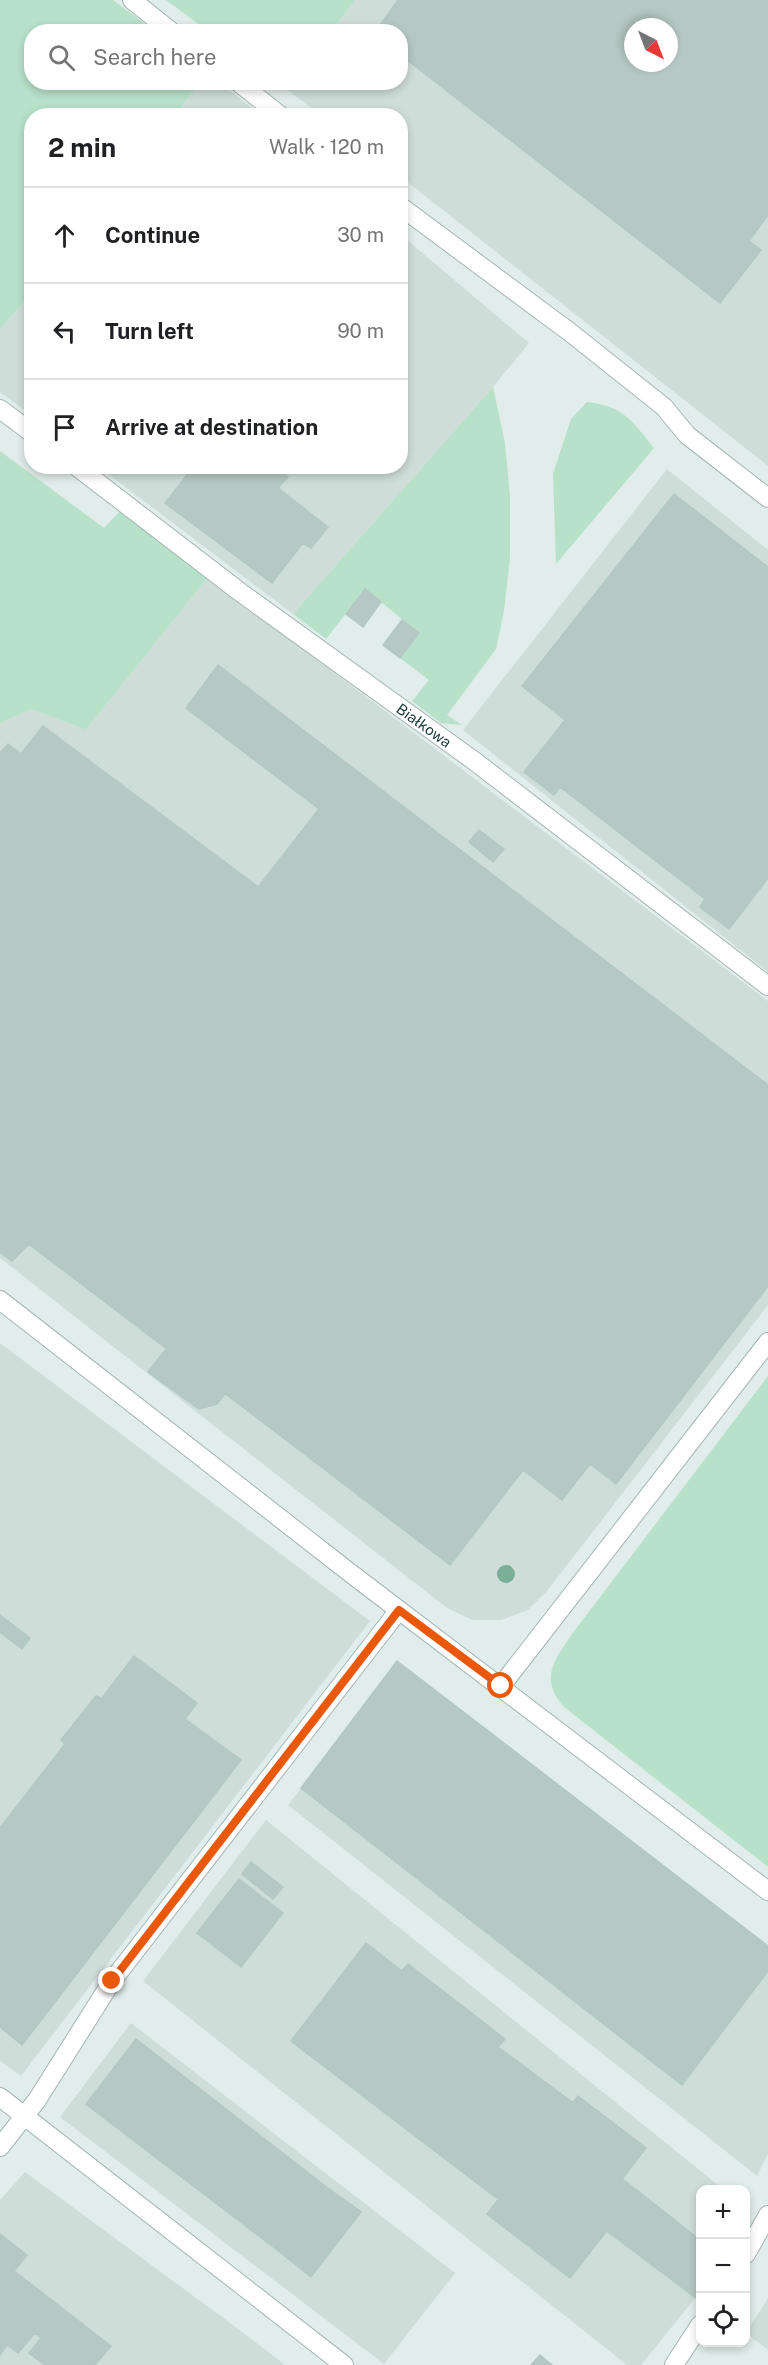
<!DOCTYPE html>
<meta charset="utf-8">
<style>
:root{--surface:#fff;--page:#f6f6f6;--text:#202124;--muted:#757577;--line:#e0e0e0}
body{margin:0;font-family:"Public Sans",sans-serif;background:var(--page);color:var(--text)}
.controls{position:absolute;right:18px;bottom:18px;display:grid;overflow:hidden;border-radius:12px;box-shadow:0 3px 9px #0003}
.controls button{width:54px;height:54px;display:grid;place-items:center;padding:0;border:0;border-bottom:2px solid var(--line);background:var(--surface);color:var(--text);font:30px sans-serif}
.compass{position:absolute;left:624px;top:18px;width:54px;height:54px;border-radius:50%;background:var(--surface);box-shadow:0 3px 9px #0003;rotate:138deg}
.stop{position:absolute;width:18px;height:18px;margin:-14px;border:4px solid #ea580c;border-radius:50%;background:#fff}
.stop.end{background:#ea580c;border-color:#fff;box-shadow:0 2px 6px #0008}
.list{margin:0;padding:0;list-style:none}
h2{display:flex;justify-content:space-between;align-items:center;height:78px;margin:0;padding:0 24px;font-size:26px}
h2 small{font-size:20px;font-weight:400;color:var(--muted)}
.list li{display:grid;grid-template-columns:39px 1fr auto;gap:18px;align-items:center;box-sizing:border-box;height:96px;padding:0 24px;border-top:2px solid var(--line)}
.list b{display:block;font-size:22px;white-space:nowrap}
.list em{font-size:20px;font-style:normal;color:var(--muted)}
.icon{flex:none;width:33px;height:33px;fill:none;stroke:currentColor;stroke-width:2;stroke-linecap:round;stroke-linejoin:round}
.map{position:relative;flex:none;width:768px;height:2365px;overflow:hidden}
.search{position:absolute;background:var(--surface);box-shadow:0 3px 9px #0003;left:24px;top:24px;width:384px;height:66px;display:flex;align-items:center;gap:15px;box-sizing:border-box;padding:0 21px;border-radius:24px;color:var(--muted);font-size:22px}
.panel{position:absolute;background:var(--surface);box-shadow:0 3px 9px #0003;left:24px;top:108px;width:384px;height:366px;border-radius:24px}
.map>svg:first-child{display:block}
.built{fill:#cfddd9;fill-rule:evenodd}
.green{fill:#b7e1c9}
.building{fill:#b6c8c3;stroke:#b3c8c2;stroke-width:1.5;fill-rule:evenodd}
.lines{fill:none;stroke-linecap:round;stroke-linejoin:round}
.minor-casing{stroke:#a3b6b3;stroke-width:20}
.minor{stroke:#fff;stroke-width:18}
.tree{fill:#7aaf98}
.route{stroke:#ea580c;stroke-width:8}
.labels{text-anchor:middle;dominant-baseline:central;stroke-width:6;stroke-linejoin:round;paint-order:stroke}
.street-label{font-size:15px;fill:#1f403d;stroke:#f2f9f7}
</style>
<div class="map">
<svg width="768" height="2365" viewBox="0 0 768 2365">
<rect width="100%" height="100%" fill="#e1edea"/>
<!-- built -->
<path class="built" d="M 355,0 L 768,0 L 768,466 L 401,177 L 400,116 L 321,115 L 286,89 L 291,83 L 400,82 L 400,32 L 331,31 ZM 633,27 L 669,27 L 669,63 L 633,63 Z
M 200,82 L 221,83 L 260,115 L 175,116 Z
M 401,235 L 529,343 L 493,387 L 293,614 L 99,467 L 400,466 Z
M 31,294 L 31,415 L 0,392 L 0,329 Z
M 667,469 L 768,550 L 768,972 L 463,730 Z
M 208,577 L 768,1001 L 768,1305 L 547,1591 L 528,1610 L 501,1620 L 472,1620 L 447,1608 L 0,1258 L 0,723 L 31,709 L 86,730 Z
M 0,1343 L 370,1621 L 21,2076 L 0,2061 Z
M 397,1661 L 768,1946 L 768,2154 L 757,2176 L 288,1805 Z
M 266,1820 L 723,2189 L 700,2190 L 700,2292 L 641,2365 L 627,2365 L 143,1981 Z
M 131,2023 L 455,2273 L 384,2364 L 60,2117 Z
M 25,2172 L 237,2328 L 285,2365 L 0,2365 L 0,2200 Z
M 768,2298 L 768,2350 L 746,2333 Z"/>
<!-- green -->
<path class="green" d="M 0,0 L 113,0 L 155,31 L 32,32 L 32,82 L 200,83 L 175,115 L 32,116 L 31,294 L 0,329 Z
M 166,0 L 355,0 L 331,31 L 208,31 Z
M 493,387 L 505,443 L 510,496 L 510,558 L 504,611 L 496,649 L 447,715 L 462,725 L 441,723 L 412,701 L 429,680 L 400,658 L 419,633 L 365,589 L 326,639 L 293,614 Z
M 587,402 C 624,406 632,421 654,448 L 556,564 L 553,474 L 571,419 Z
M 0,451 L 104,528 L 121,510 L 208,577 L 86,730 L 31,709 L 0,723 Z
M 768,1376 L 768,1867 L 564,1707 C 539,1678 554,1661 572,1634 Z"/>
<!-- building -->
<path class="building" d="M 398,0 L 452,0 L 406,59 L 400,55 L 400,32 L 375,32 Z
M 452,0 L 768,0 L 768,215 L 749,241 L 761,250 L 720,303 L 406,59 ZM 633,27 L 669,27 L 669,63 L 633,63 Z
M 194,466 L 290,466 L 284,474 L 288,477 L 278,488 L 328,527 L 311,548 L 303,543 L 272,583 L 165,503 Z
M 674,494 L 768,567 L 768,879 L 522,686 Z
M 365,589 L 381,602 L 363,627 L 346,614 Z
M 402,620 L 419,633 L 400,658 L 383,645 Z
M 218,665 L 768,1085 L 768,1286 L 616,1484 L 590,1464 L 562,1500 L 523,1470 L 450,1565 L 29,1244 L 286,908 L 258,887 L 319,809 L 186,708 Z
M 565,720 L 768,878 L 729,929 L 700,907 L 705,899 L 560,787 L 554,795 L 524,772 Z
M 43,726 L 286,908 L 29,1244 L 12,1261 L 0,1252 L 0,753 L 8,744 L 21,754 Z
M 479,830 L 504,849 L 493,862 L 469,842 Z
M 166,1349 L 225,1394 L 217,1404 L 199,1409 L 148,1372 Z
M 0,1615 L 30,1638 L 22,1649 L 0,1632 Z
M 134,1656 L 197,1703 L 0,1965 L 0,1828 L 65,1744 L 61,1740 L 96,1696 L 102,1698 Z
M 397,1661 L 768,1946 L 768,1971 L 682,2085 L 301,1788 Z
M 185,1719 L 241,1760 L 22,2045 L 0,2027 L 0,1965 Z
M 251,1862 L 283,1887 L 273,1899 L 242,1874 Z
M 239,1879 L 283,1913 L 241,1967 L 197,1933 Z
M 366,1943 L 402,1971 L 408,1964 L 505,2039 L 498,2047 L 573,2103 L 499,2200 L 291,2041 Z
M 136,2039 L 325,2186 L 276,2249 L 86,2104 Z
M 578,2096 L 646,2148 L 622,2179 L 638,2191 L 570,2278 L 487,2214 Z
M 325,2186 L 361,2212 L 311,2277 L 276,2249 Z
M 638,2191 L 700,2240 L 700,2292 L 696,2298 L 607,2231 Z
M 0,2234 L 27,2255 L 14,2271 L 111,2346 L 95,2365 L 45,2365 L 29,2353 L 41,2338 L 35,2333 L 18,2353 L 7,2345 L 0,2355 Z
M 540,2355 L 552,2365 L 531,2365 Z"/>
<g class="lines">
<!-- minor casing -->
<g class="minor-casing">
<g id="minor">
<path d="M 132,0 L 172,32"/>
<path d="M 238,82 L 281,116"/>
<path d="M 400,206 L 571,333 L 664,407 L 687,435 L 768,498"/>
<path d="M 0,409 L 32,433"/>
<path id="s1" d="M 76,466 L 240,592 L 473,760 L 768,986"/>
<path d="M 0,1300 L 349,1572 L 768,1891"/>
<path d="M 501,1686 L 768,1342"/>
<path d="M 0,2097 L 344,2365"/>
<path d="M 0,2147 L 37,2100 L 112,1981 L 399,1610"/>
<path d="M 746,2254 L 768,2215"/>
<path d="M 674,2365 L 700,2325"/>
</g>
</g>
<!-- minor -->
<use href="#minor" class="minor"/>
</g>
<!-- trees -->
<circle class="tree" cx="506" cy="1574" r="9"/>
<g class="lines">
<!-- route -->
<path class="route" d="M 112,1981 L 399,1610 L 501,1686"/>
</g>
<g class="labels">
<!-- street labels -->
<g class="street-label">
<text stroke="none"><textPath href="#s1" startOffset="434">Białkowa</textPath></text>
</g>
</g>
</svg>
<div class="controls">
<button>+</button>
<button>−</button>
<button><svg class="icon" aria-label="locate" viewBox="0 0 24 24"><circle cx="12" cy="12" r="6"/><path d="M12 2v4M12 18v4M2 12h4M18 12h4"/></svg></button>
</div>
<svg class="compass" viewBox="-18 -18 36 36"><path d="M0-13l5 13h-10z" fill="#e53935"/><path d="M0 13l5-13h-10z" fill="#757577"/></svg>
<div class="stop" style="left:501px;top:1686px"></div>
<div class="stop end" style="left:112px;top:1981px"></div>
<div class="search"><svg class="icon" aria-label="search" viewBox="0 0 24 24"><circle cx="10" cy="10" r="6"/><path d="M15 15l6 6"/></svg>Search here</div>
<section class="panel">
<h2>2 min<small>Walk · 120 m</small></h2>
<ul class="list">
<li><svg class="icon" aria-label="ahead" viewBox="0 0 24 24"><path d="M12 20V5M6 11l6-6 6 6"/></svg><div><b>Continue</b></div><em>30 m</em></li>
<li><svg class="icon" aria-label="left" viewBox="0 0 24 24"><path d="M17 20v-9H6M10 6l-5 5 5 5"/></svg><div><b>Turn left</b></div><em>90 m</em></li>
<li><svg class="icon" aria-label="arrive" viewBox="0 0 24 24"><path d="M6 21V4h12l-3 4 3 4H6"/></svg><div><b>Arrive at destination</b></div></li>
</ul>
</section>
</div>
